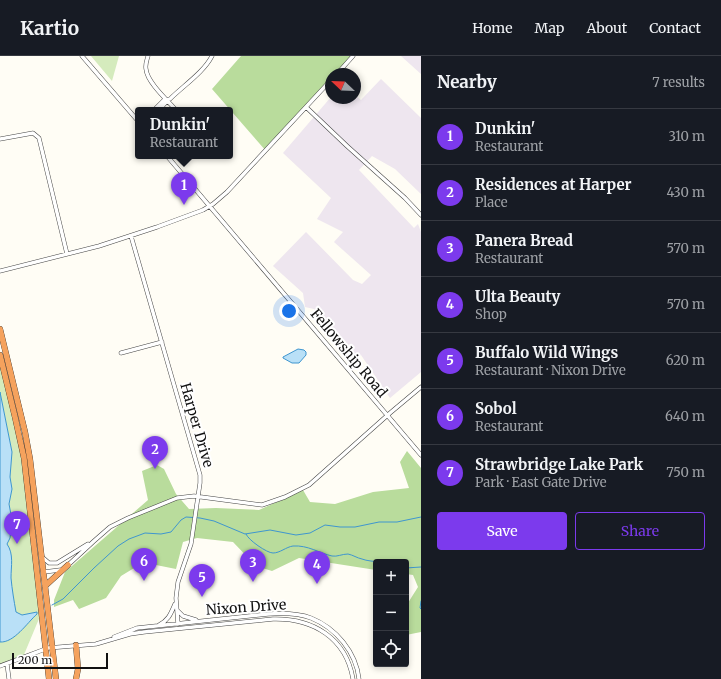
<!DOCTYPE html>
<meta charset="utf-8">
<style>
:root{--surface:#171b24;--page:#242831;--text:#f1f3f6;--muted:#9ea1a6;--line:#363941;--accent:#7c3aed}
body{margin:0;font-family:Merriweather,serif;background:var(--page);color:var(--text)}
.controls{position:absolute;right:12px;bottom:12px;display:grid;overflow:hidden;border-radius:4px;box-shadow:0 2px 6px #0003}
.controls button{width:36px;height:36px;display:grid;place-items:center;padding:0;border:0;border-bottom:1px solid var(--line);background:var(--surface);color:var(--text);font:20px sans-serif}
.compass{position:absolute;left:325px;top:12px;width:36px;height:36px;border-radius:50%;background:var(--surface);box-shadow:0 2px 6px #0003;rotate:293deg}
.scale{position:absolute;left:12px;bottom:10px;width:96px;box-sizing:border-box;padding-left:4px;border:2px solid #111;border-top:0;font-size:11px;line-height:14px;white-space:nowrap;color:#111;-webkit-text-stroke:3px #fff;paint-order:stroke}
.you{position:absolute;left:289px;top:255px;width:14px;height:14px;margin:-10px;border:3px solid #fff;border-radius:50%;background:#1a73e8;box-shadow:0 0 0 6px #1a73e833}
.badge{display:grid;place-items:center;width:26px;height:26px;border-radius:50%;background:var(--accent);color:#fff;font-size:13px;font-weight:700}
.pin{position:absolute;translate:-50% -33px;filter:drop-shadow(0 1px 2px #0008)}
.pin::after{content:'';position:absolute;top:21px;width:14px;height:12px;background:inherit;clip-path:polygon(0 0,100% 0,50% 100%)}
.popup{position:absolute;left:135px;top:51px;width:98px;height:52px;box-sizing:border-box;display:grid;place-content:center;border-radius:4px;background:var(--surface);filter:drop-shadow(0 1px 3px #0005);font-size:13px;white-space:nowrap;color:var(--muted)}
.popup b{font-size:15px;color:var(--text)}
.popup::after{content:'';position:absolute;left:50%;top:100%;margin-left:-8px;border:8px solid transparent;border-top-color:var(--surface)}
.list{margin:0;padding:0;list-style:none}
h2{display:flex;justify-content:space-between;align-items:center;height:52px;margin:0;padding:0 16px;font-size:17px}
h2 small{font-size:13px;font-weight:400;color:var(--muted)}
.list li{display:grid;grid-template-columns:26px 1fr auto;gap:12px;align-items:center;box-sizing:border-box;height:56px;padding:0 16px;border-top:1px solid var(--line)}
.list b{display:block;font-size:15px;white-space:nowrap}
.list p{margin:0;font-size:13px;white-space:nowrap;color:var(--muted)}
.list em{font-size:13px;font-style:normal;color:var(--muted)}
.actions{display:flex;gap:8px;padding:12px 16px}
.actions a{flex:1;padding:9px 0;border:1px solid var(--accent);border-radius:4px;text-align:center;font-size:14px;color:var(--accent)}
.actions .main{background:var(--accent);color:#fff}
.icon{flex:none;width:22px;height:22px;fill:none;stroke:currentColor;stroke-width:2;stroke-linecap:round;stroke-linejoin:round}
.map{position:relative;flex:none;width:421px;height:623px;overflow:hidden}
header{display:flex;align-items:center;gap:24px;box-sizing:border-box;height:56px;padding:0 20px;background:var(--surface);border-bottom:1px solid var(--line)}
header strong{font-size:19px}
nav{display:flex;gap:22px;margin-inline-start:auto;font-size:14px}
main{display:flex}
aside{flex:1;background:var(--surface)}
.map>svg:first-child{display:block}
.industrial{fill:#eee6ef}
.green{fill:#d5ebbd}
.forest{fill:#b9dc9c}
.water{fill:#b9e0f7;stroke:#3f96cf}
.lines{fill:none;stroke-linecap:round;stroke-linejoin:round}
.stream{stroke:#3f96cf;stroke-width:1}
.minor-casing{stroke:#444;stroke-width:4.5}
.highway-casing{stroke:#222;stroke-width:6}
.minor{stroke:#fff;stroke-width:3.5}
.highway{stroke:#f5a25d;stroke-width:5.5}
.labels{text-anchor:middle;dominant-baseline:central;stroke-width:4;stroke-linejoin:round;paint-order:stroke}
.street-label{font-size:14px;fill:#111;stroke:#fff}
</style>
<header>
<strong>Kartio</strong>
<nav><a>Home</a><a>Map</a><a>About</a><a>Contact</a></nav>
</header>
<main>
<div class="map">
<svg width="421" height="623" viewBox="0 0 421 623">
<rect width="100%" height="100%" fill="#fffdf5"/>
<!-- industrial -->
<path class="industrial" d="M 401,0 L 421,0 L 421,18 Z
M 381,23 L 421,62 L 421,138 L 395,113 L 372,100 L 359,114 L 414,172 L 418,168 L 421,176 L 421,316 L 390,342 L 361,299 L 355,303 L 314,253 L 305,251 L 303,237 L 273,210 L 306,176 L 353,224 L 362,228 L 371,219 L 334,186 L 343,176 L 317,163 L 331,142 L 283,97 L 331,41 L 355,42 L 355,39 L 361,44 Z"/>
<!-- green -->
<path class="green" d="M 91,0 L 119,0 L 112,25 Z
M 0,299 L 22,391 L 41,558 L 23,601 L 0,610 Z"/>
<!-- forest -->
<path class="forest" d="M 241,0 L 354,0 L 337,18 L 331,18 L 331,25 L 266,95 L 212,33 Z
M 407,395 L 421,412 L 421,576 L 406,579 L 406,550 L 418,531 L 413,519 L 406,518 L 406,506 L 376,506 L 376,514 L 299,502 L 272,515 L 256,510 L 233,486 L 197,482 L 183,486 L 176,513 L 156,509 L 154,504 L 144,506 L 121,520 L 106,542 L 79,553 L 73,544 L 54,551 L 54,544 L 65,516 L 148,444 L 142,415 L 157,409 L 164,413 L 176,438 L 189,453 L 216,452 L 259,454 L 303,434 L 310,446 L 335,448 L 373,436 L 409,432 L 400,406 Z"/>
<!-- water -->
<path class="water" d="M 298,293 L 304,294 L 306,296 L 306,299 L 299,307 L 292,307 L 283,302 L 283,301 Z
M 0,336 L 12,396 L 10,421 L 12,433 L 9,448 L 12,464 L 10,482 L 7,488 C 14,498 11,510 11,522 C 12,533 14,545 16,556 L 22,559 L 37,556 L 37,558 C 27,567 14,587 0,586 Z"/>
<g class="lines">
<!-- stream -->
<path class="stream" d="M 246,478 C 248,484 267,497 273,497 C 280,497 286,491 293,490 C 308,489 319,497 332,500 C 337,501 342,498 348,498 C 353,499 357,502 362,503 C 367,505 373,505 378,506
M 406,512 L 421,511
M 421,545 L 420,552 L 421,553
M 52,549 L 63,543 L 94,512 L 118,490 L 129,483 L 145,477 L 161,478 L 171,476 L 181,464 L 186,461 L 200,462 L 214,465 L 245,478 L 270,474 L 296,479 L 310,477 L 325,469 L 340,471 L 355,471 L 379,466 L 397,466 L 421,461"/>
<!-- minor casing -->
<g class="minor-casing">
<path id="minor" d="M 82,0 L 138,65
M 148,0 C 147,4 145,8 146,13 C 147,26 167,44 176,54
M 337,18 L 353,0
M 306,51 L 347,90 L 405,142 L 421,159
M 154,54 L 164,44 L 170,43 C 183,30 204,16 212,0
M 159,54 L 167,45
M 0,83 L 33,77 L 39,82 L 67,198
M 167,100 L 421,399
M 131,180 L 200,419 L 200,427 L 191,488 L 178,526 L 176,542 L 178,568
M 0,215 L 99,190 L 157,171 L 203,154 L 213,148 L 227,136 L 331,24
M 121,297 L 162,286
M 42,501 L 49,507 L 57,507 L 88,488
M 67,510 L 94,485 L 110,471 L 128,462 L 177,442 L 194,440 L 262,449 L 285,441 L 309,429 L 390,357 L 421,331
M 44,516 L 60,514
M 177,554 L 183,560 L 196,564
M 159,569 C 169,564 171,557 175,548
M 114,581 L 137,572 L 268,558 C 283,557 298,557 311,562 C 336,572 356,596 359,623
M 7,608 L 9,623
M 0,610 L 48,592 L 96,588 L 130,578 L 144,576 L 273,563 C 313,562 346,582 353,623"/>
</g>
<!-- highway casing -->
<g class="highway-casing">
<path id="highway" d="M 0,273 L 25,376 L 30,403 L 56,623
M 0,299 L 15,361 L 24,402 L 49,623
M 45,530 L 68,509
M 76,623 L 78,613 L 76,589"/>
</g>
<!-- minor -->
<use href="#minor" class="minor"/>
<!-- highway -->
<use href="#highway" class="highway"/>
</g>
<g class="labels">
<!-- street labels -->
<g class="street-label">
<text transform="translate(349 297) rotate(50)">Fellowship Road</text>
<text transform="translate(197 369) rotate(74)">Harper Drive</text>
<text transform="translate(246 551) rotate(-4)">Nixon Drive</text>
</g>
</g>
</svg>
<div class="controls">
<button>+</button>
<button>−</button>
<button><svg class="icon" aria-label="locate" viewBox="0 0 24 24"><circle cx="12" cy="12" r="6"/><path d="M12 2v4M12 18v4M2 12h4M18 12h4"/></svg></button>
</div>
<svg class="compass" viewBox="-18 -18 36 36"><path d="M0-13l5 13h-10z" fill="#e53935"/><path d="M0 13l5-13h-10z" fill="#9ea1a6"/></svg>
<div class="scale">200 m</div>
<div class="you"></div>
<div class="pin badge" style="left:184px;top:149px">1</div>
<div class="popup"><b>Dunkin'</b>Restaurant</div>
<div class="pin badge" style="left:155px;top:413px">2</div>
<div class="pin badge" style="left:253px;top:526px">3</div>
<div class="pin badge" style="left:317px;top:528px">4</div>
<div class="pin badge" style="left:202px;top:541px">5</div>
<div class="pin badge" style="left:144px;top:525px">6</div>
<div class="pin badge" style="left:17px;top:488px">7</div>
</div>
<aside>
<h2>Nearby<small>7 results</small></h2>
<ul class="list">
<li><span class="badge">1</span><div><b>Dunkin'</b><p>Restaurant</p></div><em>310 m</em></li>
<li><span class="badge">2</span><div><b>Residences at Harper</b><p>Place</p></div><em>430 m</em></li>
<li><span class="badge">3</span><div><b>Panera Bread</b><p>Restaurant</p></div><em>570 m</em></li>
<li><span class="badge">4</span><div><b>Ulta Beauty</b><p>Shop</p></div><em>570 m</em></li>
<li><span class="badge">5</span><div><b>Buffalo Wild Wings</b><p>Restaurant · Nixon Drive</p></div><em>620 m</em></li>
<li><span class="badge">6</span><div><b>Sobol</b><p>Restaurant</p></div><em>640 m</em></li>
<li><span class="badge">7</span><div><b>Strawbridge Lake Park</b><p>Park · East Gate Drive</p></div><em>750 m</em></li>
</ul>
<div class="actions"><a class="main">Save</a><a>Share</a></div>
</aside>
</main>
